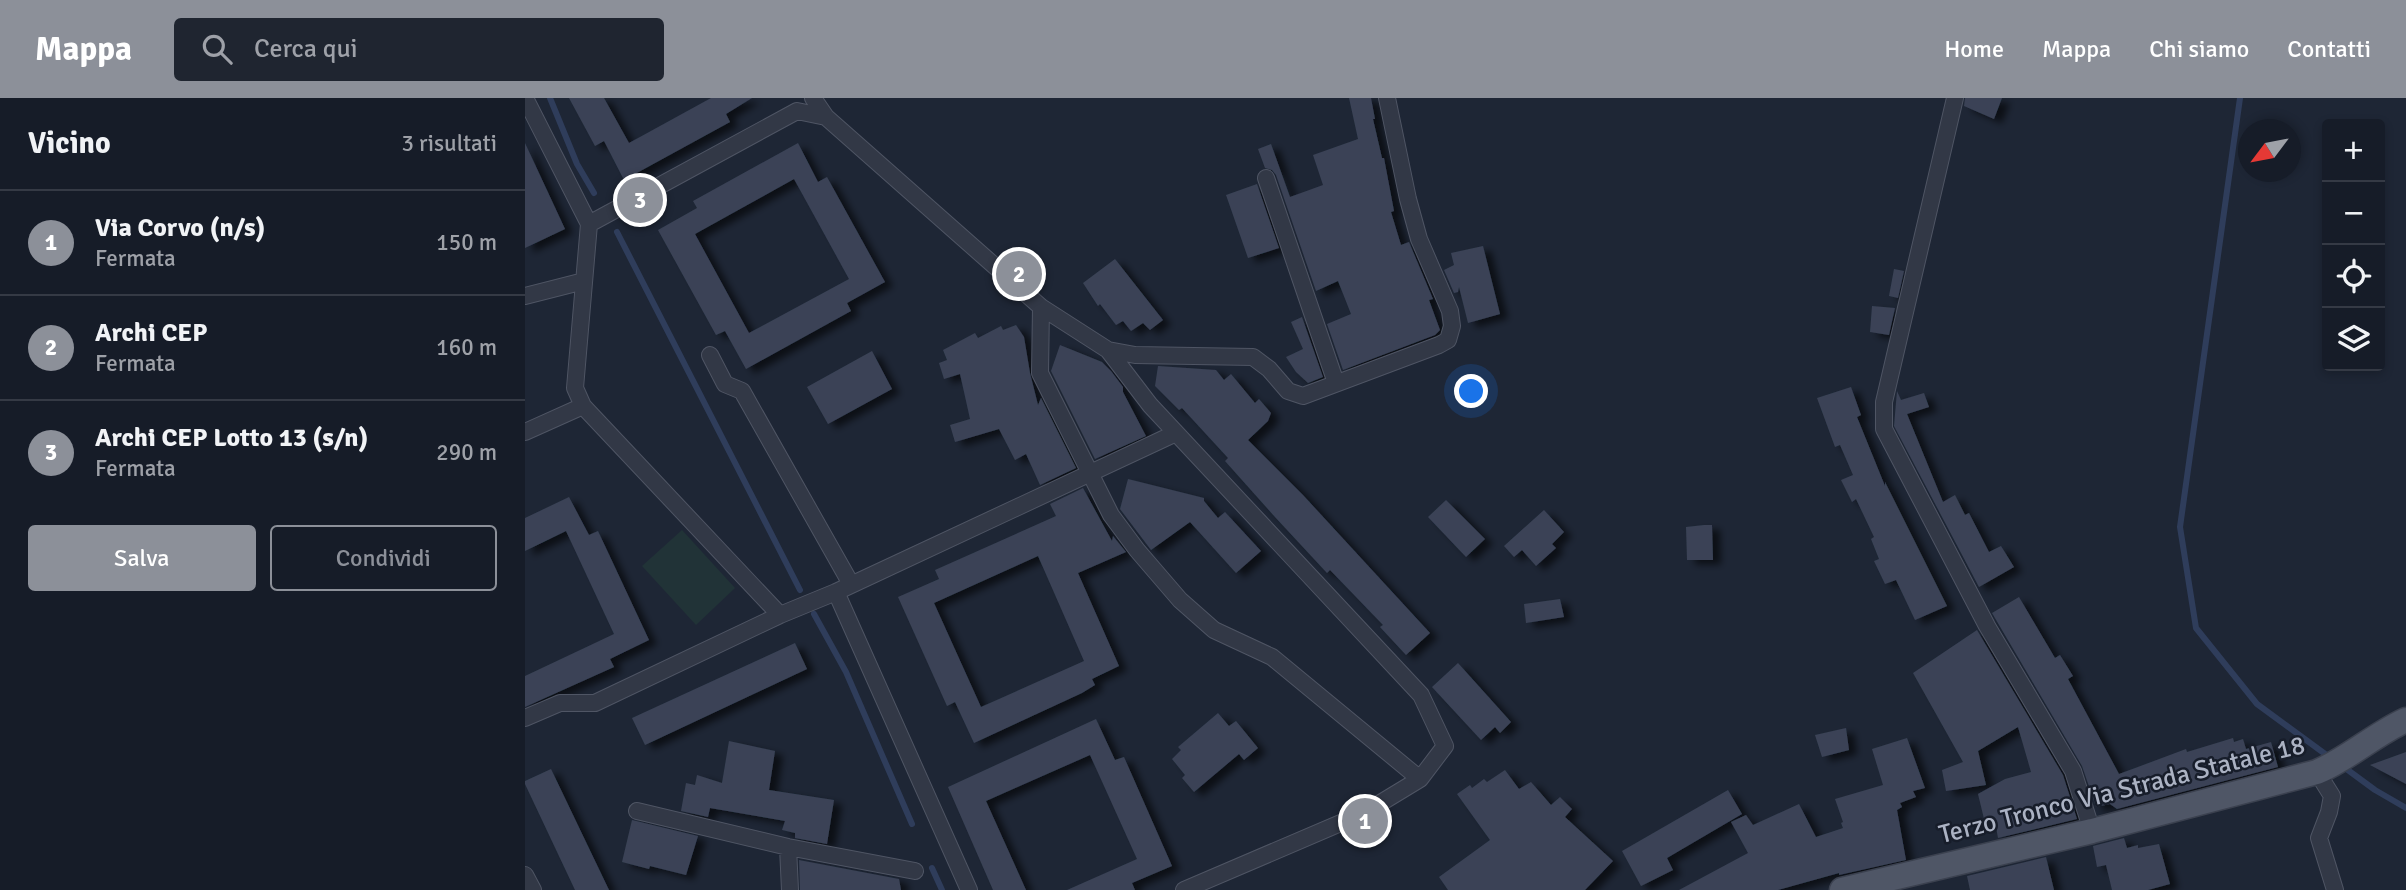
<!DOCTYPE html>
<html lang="it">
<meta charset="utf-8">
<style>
:root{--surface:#161c28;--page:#1f2530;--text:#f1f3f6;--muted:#9ea1a8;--line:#353a45;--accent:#8c9099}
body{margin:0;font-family:Signika,sans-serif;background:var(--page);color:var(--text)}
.controls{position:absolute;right:21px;top:21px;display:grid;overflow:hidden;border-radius:7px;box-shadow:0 4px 10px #0003}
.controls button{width:63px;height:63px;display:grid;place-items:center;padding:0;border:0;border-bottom:2px solid var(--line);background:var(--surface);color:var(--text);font:35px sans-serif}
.compass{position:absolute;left:1713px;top:21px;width:63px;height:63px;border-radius:50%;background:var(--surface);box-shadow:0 4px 10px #0003;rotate:238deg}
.you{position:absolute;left:947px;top:294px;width:24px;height:24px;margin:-18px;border:5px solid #fff;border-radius:50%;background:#1a73e8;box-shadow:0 0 0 10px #1a73e833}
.badge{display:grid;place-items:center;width:46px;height:46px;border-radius:50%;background:var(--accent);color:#fff;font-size:23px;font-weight:700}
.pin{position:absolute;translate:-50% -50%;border:4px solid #fff;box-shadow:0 2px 7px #0006}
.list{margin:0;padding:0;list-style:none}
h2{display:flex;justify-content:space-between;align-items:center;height:91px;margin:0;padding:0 28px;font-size:30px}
h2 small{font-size:23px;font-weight:400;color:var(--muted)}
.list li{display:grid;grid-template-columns:46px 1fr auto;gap:21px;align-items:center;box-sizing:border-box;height:105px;padding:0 28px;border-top:2px solid var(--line)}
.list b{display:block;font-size:26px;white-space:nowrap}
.list p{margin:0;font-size:23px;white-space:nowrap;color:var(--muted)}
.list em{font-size:23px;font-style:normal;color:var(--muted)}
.actions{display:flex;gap:14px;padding:21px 28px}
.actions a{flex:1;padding:16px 0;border:2px solid var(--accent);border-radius:7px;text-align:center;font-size:24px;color:var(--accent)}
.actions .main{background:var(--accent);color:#fff}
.icon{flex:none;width:38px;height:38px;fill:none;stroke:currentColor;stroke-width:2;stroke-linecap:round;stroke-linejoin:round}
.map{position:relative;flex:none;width:1881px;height:792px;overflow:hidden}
header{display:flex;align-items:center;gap:42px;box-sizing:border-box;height:98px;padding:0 35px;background:var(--accent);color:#fff}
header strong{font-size:33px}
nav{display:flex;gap:38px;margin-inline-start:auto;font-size:24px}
.search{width:490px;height:63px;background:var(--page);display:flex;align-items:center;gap:18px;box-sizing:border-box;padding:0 24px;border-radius:7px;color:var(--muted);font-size:26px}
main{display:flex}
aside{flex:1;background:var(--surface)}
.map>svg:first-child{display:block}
.green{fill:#213337}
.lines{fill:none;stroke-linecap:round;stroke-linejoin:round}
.stream{stroke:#2f3d5b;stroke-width:6}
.building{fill:#3a4356;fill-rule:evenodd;filter:url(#shadow)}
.street-casing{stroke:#4f5564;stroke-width:18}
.primary-casing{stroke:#3b414f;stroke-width:27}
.street{stroke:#323846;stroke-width:16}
.primary{stroke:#4f5666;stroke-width:24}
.labels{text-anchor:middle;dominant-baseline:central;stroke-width:5;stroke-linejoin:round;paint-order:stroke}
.street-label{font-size:26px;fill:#abb2c3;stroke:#171d2a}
</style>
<header>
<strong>Mappa</strong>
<div class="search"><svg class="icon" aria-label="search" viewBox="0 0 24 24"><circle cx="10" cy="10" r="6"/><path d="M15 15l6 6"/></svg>Cerca qui</div>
<nav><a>Home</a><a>Mappa</a><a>Chi siamo</a><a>Contatti</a></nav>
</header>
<main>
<aside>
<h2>Vicino<small>3 risultati</small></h2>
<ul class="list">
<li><span class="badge">1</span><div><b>Via Corvo (n/s)</b><p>Fermata</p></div><em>150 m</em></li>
<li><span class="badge">2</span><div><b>Archi CEP</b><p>Fermata</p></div><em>160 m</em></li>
<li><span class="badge">3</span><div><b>Archi CEP Lotto 13 (s/n)</b><p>Fermata</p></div><em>290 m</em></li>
</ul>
<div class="actions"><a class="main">Salva</a><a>Condividi</a></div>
</aside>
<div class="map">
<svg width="1881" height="792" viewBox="0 0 1881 792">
<defs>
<filter id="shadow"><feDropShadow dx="8" dy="4.5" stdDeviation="3.5" flood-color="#0009"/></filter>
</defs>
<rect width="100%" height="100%" fill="#1e2635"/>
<!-- green -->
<path class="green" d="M 157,432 L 210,490 L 171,527 L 117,468 Z"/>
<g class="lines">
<!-- stream -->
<path class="stream" d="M 25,0 L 52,66 L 69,95
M 1715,0 L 1655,429 L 1671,530 L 1732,606 L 1807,661
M 92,134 L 275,492
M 289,516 L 321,574 L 387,726
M 1816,667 L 1850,692 L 1881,710
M 407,770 L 417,792"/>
</g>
<!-- building -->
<path class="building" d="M 44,0 L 79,0 L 104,45 L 186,0 L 227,0 L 201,16 L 205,24 L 99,82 L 79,43 L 70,48 Z
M 824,0 L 846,0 L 850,21 L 848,21 L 857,60 L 859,60 L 869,113 L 866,114 L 876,147 L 884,144 L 908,201 L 904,202 L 915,232 L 910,237 L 818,272 L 802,226 L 826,216 L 813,183 L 791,193 L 751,77 L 747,72 L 740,70 L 733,51 L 746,46 L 765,99 L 798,87 L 788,57 L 833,41 Z
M 1440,0 L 1477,0 L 1469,21 L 1439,8 Z
M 0,45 L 40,131 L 0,150 Z
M 273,45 L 293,84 L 302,79 L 360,184 L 322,205 L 326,213 L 221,271 L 200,233 L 191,237 L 133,132 L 172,110 L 168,103 ZM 269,81 L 324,181 L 224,235 L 170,136 Z
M 732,86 L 754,150 L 723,160 L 701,97 Z
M 958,148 L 975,216 L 943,225 L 934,189 L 933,194 L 929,195 L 919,172 L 929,167 L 926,155 Z
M 590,161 L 638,222 L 625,232 L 618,225 L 606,233 L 598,223 L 591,227 L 575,206 L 573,208 L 558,185 Z
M 1369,171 L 1379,173 L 1373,200 L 1364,198 Z
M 1347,208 L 1370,210 L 1364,237 L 1345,234 Z
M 777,219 L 798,279 L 783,285 L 771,274 L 761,259 L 778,251 L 766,224 Z
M 491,227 L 499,239 L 505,275 L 513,307 L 516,300 L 551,370 L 515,387 L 501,356 L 490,362 L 474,331 L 430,344 L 425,327 L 445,321 L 435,276 L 419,281 L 414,265 L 422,262 L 418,252 L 450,235 L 453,240 L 476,228 L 478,232 Z
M 535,247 L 577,264 L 586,273 L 598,289 L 598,294 L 621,338 L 570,361 L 526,273 Z
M 347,253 L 367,291 L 303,326 L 282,289 Z
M 633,268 L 691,272 L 699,282 L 706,276 L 730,305 L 734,301 L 746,315 L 743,323 L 723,342 L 778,397 L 905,535 L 881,557 L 855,529 L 858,527 L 805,472 L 802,475 L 750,419 L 700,363 L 703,360 L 657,310 L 654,312 L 630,288 Z
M 1326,289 L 1336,317 L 1332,319 L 1360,388 L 1360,384 L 1422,508 L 1390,522 L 1371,482 L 1360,486 L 1349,463 L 1354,461 L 1346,441 L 1349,439 L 1331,401 L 1327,404 L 1316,382 L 1328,377 L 1315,347 L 1310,349 L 1292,300 Z
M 1372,293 L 1376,302 L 1399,295 L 1404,309 L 1382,316 L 1418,404 L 1430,397 L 1440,417 L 1444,415 L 1464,454 L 1476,448 L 1489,469 L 1454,489 L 1369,328 Z
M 603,381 L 679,400 L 679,403 L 693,420 L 700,414 L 736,453 L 711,475 L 665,424 L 626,452 L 595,411 Z
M 558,390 L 587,443 L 588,438 L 601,454 L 553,475 L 594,568 L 567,581 L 570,587 L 557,595 L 449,645 L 430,604 L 422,608 L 373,499 L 414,481 L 410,472 L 531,418 L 525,406 ZM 513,458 L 559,563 L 456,609 L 409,505 Z
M 44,399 L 64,437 L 73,433 L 124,542 L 85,561 L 89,569 L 0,609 L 0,578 L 89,536 L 41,433 L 0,453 L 0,420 Z
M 921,402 L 960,441 L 941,459 L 903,419 Z
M 1019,412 L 1039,434 L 1027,446 L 1031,450 L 1011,468 L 997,452 L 989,459 L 979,448 Z
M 1179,427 L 1187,427 L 1188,462 L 1162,462 L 1161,429 Z
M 1494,499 L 1530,560 L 1535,557 L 1548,578 L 1543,581 L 1594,676 L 1661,651 L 1662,654 L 1708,640 L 1709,644 L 1718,641 L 1721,651 L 1746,644 L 1753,669 L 1592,711 L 1585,706 L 1571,709 L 1557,668 L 1467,515 Z
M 1035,501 L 1039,519 L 1001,525 L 999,506 Z
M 1452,532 L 1538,677 L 1552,721 L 1473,740 L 1470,723 L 1460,725 L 1453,696 L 1480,681 L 1506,674 L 1493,629 L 1453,653 L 1461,687 L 1421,693 L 1417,672 L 1438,664 L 1388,575 Z
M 270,545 L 282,571 L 120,647 L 107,620 Z
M 933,565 L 986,624 L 975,635 L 970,629 L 956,642 L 907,589 Z
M 693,615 L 704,628 L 711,623 L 733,650 L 719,662 L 714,656 L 669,694 L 657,680 L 660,677 L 647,661 L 656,652 L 653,649 Z
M 571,621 L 590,662 L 599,659 L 647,768 L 607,785 L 610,792 L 542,792 L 612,761 L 565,657 L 461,703 L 501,792 L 468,792 L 423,689 Z
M 1321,630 L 1324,652 L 1297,659 L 1290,637 Z
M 1382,640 L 1400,690 L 1388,693 L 1391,699 L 1375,705 L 1377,709 L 1372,712 L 1381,762 L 1314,777 L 1314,775 L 1253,792 L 1154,792 L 1223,755 L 1206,724 L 1221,717 L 1228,727 L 1274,706 L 1291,739 L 1318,730 L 1316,725 L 1318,724 L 1310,701 L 1358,687 L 1347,651 Z
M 204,643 L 250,653 L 244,692 L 309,702 L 302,746 L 270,740 L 270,735 L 257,732 L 260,723 L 185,710 L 183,719 L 156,713 L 161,685 L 170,687 L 172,677 L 197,685 Z
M 1881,654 L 1881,686 L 1845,667 Z
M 26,671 L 60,742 L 84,792 L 50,792 L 0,686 L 0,683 Z
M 980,672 L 994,691 L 1006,684 L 1026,707 L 1035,699 L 1047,711 L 1040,719 L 1088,763 L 1060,792 L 923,792 L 914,779 L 965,742 L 932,696 L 945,687 L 947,690 L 959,681 L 962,684 Z
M 1203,692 L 1217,716 L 1142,760 L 1148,772 L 1116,788 L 1097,753 Z
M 107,722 L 173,738 L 161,777 L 125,768 L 124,771 L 97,764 Z
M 1599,740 L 1602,750 L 1613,747 L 1613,750 L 1634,746 L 1645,786 L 1623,792 L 1587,792 L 1581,767 L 1572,769 L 1568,748 Z
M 1521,759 L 1529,792 L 1445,792 L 1442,778 Z
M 274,762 L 374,781 L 376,792 L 275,792 Z"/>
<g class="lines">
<!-- street casing -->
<g class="street-casing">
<path id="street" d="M 0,0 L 64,126
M 288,0 L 301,19
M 1430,0 L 1359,304 L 1359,331 L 1462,528 L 1548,673 L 1567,733
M 741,80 L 811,285
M 0,198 L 59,183
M 516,209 L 515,275 L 586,417 L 612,452 L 655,502 L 689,532 L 747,559 L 895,681
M 583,252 L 610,257 L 728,259 L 744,271 L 763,293 L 778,298 L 914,247 L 923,242 L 927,228 L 925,213 L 894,141 L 883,101 L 862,0
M 185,257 L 200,286 L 217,293 L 326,486
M 0,334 L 58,308
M 311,494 L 651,335
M 255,517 L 58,308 L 50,290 L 64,126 L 272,13 L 301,19 L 516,209 L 583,252 L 625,307 L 896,597 L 920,648 L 895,681 L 839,715 L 659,792
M 0,620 L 35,605 L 70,605 L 255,517 L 311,494 L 444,792
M 1792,674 L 1807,698 L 1804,714 L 1794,740 L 1810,792
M 112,713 L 263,749 L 390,773
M 263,749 L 265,792
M 0,777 L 8,792"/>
</g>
<!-- primary casing -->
<g class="primary-casing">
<path id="primary" d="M 1317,792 L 1567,733 L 1792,674 C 1823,661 1850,636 1881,622"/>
</g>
<!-- street -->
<use href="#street" class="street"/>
<!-- primary -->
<use href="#primary" class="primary"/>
</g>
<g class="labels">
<!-- street labels -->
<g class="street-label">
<text transform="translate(1597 692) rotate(-14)">Terzo Tronco Via Strada Statale 18</text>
</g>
</g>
</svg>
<div class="controls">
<button>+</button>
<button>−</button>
<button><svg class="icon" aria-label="locate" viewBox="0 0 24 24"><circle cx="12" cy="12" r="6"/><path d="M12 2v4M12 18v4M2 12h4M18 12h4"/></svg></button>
<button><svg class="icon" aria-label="layers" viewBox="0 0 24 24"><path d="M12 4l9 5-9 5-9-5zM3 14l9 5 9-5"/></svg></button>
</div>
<svg class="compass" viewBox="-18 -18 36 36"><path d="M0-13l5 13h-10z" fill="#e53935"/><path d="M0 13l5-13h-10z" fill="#9ea1a8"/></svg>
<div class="you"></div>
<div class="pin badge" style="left:840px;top:723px">1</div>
<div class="pin badge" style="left:494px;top:176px">2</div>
<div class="pin badge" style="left:115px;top:102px">3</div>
</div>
</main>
